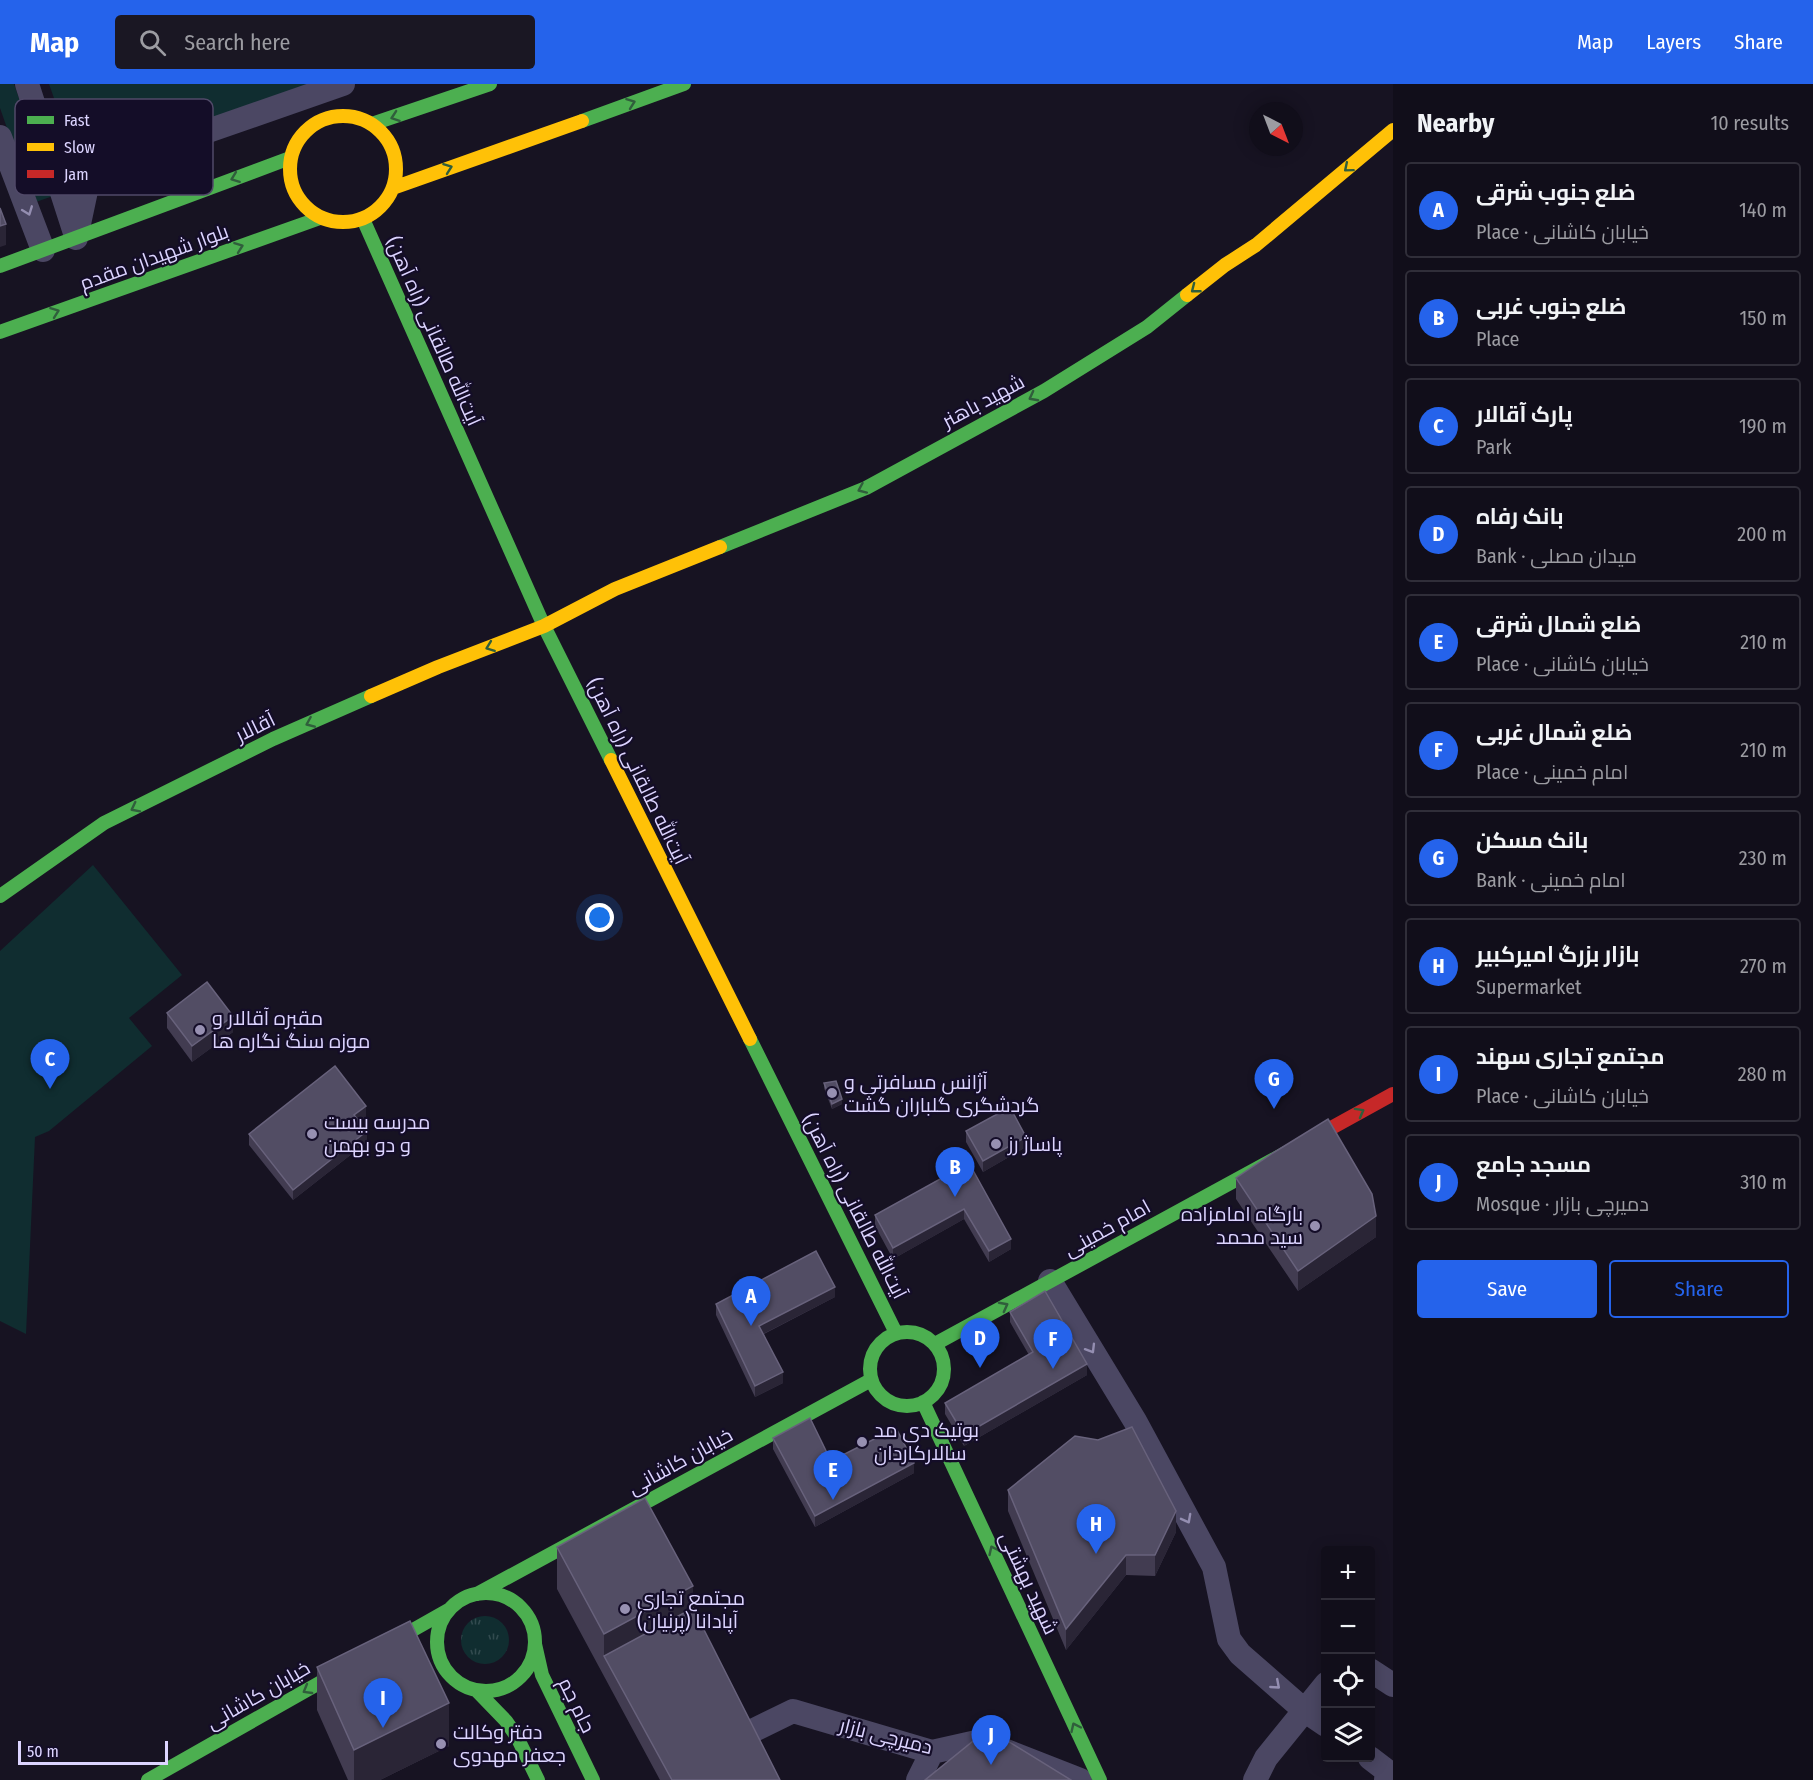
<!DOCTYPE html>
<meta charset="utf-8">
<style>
:root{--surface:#110e1a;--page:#1a1723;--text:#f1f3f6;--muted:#9c9ca2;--line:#302e39;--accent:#2563eb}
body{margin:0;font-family:"Fira Sans Condensed",Cairo,sans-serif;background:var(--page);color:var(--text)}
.controls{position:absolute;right:18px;bottom:18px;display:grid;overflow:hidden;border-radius:6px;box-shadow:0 3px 15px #0003}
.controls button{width:54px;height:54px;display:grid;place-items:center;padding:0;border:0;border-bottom:2px solid var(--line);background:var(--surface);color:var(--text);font:30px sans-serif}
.compass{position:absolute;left:1249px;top:18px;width:54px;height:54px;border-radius:50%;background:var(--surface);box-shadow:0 3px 15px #0003;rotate:138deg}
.scale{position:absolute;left:18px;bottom:15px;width:150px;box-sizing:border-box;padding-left:6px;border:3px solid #dcd4ff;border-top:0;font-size:16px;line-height:21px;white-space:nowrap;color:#dcd4ff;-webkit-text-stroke:4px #140d28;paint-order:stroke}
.you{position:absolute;left:600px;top:834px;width:21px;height:21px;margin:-15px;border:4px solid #fff;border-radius:50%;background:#1a73e8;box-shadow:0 0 0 9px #1a73e833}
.badge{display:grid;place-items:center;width:39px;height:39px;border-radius:50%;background:var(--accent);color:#fff;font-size:20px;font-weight:700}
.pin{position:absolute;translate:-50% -50px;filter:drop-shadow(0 2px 3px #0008)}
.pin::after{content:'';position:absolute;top:32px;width:21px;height:18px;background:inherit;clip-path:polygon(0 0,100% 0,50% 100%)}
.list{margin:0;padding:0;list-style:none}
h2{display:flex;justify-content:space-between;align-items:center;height:78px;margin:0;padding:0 24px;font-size:26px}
h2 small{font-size:20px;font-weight:400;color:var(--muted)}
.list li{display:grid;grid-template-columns:39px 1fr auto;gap:18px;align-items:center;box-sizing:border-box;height:96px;margin:0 12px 12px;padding:0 12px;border:2px solid var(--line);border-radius:6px}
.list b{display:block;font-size:22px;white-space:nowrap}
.list p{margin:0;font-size:20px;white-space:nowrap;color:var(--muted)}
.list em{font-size:20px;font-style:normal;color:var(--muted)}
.actions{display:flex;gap:12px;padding:18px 24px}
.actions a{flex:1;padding:14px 0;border:2px solid var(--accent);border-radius:6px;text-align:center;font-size:21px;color:var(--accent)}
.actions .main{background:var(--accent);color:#fff}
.icon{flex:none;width:33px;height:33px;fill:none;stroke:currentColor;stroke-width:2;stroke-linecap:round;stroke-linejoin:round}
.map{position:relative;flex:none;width:1393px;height:1696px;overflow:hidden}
header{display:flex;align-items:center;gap:36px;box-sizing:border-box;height:84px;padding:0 30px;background:var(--accent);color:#fff}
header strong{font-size:28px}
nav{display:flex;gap:33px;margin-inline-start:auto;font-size:21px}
.search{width:420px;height:54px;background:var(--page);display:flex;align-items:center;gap:15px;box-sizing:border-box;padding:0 21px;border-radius:6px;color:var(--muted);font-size:22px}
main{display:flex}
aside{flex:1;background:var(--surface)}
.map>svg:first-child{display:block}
.grass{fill:url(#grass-tufts)}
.green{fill:#102d30}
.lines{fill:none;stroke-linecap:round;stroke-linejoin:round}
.street{stroke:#4b4763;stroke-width:24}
.fast{stroke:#4caf50;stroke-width:14}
.slow{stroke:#ffc107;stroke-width:14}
.jam{stroke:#c62828;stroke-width:14}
.wall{fill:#423c51}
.shaded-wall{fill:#2a2536}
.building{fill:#524d64;stroke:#68627c;stroke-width:1.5}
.oneway{stroke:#305e3c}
.oneway2{stroke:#948eb1}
.poi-dot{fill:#9790b2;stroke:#140d28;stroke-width:2}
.labels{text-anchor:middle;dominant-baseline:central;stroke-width:4.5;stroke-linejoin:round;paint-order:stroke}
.street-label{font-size:20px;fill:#dcd4ff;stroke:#140d28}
.poi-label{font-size:20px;fill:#dcd4ff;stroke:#140d28;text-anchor:start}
.key{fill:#140d28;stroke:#504968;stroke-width:1.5}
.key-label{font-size:16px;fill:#dcd4ff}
</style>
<header>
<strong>Map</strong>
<div class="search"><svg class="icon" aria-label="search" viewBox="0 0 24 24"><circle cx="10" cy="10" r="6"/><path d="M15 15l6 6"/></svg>Search here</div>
<nav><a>Map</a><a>Layers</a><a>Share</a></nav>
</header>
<main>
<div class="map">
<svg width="1393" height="1696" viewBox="0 0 1393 1696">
<defs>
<pattern id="grass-tufts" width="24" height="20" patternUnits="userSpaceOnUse" patternTransform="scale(1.5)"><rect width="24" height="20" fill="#102d30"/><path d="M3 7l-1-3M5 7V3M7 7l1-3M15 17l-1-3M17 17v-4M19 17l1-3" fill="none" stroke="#324b4f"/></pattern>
</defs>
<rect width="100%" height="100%" fill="#171322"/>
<!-- grass -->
<path class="grass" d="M461 1556a24 24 0 1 1 48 0a24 24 0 1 1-48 0Z"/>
<!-- green -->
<path class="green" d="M 0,0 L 14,0 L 53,112 L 33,119 L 0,24 Z
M 49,0 L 322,0 L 80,88 Z
M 93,781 L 182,891 L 129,934 L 152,962 L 49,1047 L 35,1053 L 26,1250 L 0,1237 L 0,867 Z"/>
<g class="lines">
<!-- street -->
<path class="street" d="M 27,0 L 76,152
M 0,53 L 43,166
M 76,154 L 90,88 L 343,0
M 1050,1197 L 1135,1337 L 1214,1483 L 1229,1555 L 1240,1570 L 1304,1626 L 1326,1641
M 1370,1586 L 1393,1601
M 746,1650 L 793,1627 L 932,1668 L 981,1657 L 1080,1696
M 1370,1674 L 1387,1687 L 1386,1696
M 918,1696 L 932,1668
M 1255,1696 L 1266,1674 L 1326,1600"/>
<!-- fast -->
<path class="fast" d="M 582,37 L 684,0
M 372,40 L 490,0
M 363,135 L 544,542 L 611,676
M 0,182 L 290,74
M 0,248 L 320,134
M 720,463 L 866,404 L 1044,307 L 1147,243 L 1187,211
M 0,812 L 104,739 L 273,655 L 371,612
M 750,955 L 896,1249
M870 1285a37 37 0 1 1 74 0a37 37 0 1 1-74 0Z
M 935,1260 L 1324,1048
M 923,1318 L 1100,1696
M437 1558a49 49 0 1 1 98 0a49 49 0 1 1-98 0Z
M 477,1510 L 871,1296
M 535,1560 L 542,1591 L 593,1696
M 477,1607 L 506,1637 L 517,1653 L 538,1696
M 148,1696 L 450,1525"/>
<!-- slow -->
<path class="slow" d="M290 85a53 53 0 1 1 106 0a53 53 0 1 1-106 0Z
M 393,104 L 582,37
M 1187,211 L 1225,181 L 1256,161 L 1393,46
M 371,612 L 438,583 L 544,542 L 615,505 L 720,463
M 611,676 L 750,955"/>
<!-- jam -->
<path class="jam" d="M 1324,1048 L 1393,1010"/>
</g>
<!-- wall -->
<path class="wall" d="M 167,929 L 233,948 L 192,978 L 167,944 Z
M 824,999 L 842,1020 L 832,1025 L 824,1004 Z
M 366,1032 L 360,1038 L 367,1058 L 293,1116 L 249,1061 L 249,1050 Z
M 966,1047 L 1026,1063 L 983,1088 L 966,1058 Z
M 969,1079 L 1011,1165 L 989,1178 L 964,1135 L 893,1175 L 875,1142 L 875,1131 Z
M 1236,1094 L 1376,1153 L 1298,1207 L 1236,1115 Z
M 835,1213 L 764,1250 L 783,1299 L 755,1313 L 716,1231 L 716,1220 Z
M 1010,1228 L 1087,1291 L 964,1362 L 945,1330 L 945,1319 L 1029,1271 L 1010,1238 Z
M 773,1354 L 831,1377 L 914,1389 L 815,1443 L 773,1365 Z
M 1008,1406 L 1176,1448 L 1155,1492 L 1126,1491 L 1066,1566 L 1008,1427 Z
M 557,1463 L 693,1524 L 780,1696 L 660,1696 L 557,1505 Z
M 317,1583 L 449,1662 L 380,1696 L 348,1696 L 317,1626 Z"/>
<!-- shaded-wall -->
<path class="shaded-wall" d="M 6,140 L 6,161 L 0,163 L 0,142 Z
M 233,932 L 233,948 L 192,978 L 192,962 Z
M 842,1015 L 842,1020 L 832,1025 L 832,1020 Z
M 366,1022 L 366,1032 L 354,1042 L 354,1031 Z
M 367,1047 L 367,1058 L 293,1116 L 293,1106 Z
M 1026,1053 L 1026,1063 L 983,1088 L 983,1077 Z
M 964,1125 L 964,1135 L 893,1175 L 893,1164 Z
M 1376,1132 L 1376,1153 L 1298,1207 L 1298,1187 Z
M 1011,1155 L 1011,1165 L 989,1178 L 989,1167 Z
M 835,1203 L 835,1213 L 759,1252 L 759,1242 Z
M 1087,1280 L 1087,1291 L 964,1362 L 964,1351 Z
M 783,1288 L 783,1299 L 755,1313 L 755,1302 Z
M 914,1379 L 914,1389 L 815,1443 L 815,1432 Z
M 1176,1427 L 1176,1448 L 1155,1492 L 1155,1471 Z
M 1126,1471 L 1126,1491 L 1066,1566 L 1066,1545 Z
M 693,1502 L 693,1545 L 604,1572 L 604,1550 Z
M 449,1619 L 449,1662 L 380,1696 L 354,1696 L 354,1666 Z"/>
<!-- building -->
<path class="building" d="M 0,124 L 6,140 L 0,142 Z
M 207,898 L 233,932 L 192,962 L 167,929 Z
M 335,982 L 366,1022 L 354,1031 L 367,1047 L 293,1106 L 249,1050 Z
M 836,997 L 842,1015 L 832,1020 L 824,999 Z
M 1010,1023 L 1026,1053 L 983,1077 L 966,1047 Z
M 1328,1035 L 1372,1110 L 1376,1132 L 1298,1187 L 1236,1094 L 1273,1069 Z
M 969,1079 L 1011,1155 L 989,1167 L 964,1125 L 893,1164 L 875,1131 Z
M 816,1167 L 835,1203 L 759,1242 L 783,1288 L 755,1302 L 716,1220 Z
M 1045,1207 L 1087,1280 L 964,1351 L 945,1319 L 1033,1268 L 1010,1228 Z
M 810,1334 L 831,1377 L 896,1344 L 914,1379 L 815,1432 L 773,1354 Z
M 1132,1343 L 1176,1427 L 1155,1471 L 1126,1471 L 1066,1545 L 1008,1406 L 1075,1352 L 1098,1356 Z
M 645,1414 L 693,1502 L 604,1550 L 557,1463 Z
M 693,1524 L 780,1696 L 672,1696 L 604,1572 Z
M 410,1537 L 449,1619 L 354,1666 L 317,1583 Z
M 988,1645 L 1071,1696 L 925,1696 Z"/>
<!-- one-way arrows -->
<defs><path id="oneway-chevron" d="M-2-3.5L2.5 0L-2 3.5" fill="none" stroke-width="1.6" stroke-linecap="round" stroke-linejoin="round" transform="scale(1.5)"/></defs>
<g class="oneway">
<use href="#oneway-chevron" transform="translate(631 19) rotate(-20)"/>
<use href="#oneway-chevron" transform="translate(395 33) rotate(161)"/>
<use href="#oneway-chevron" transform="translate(448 84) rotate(-20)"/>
<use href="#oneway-chevron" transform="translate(1348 84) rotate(140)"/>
<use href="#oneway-chevron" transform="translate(235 94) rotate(159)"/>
<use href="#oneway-chevron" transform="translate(239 163) rotate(-20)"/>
<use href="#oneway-chevron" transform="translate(1195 205) rotate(142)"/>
<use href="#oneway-chevron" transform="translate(55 228) rotate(-20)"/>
<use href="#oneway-chevron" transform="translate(1033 313) rotate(152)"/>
<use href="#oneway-chevron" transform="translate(862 405) rotate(156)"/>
<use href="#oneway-chevron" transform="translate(490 563) rotate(159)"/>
<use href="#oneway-chevron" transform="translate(310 639) rotate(157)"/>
<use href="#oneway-chevron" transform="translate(135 724) rotate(153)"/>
<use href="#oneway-chevron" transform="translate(1360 1028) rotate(-29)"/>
<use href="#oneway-chevron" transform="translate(1004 1222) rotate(-28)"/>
<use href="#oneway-chevron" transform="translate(993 1466) rotate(-115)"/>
<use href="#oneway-chevron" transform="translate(307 1606) rotate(150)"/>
<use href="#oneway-chevron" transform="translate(1075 1643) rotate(-115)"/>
</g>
<g class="oneway2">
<use href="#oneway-chevron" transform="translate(28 127) rotate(69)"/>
<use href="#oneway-chevron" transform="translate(1091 1265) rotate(59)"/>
<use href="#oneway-chevron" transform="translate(1187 1435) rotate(62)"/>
<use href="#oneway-chevron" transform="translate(1276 1601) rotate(41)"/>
</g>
<!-- markers -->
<g class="poi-dot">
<circle cx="200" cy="946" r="6"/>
<circle cx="832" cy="1009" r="6"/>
<circle cx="312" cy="1050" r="6"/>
<circle cx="996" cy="1060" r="6"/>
<circle cx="1315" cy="1142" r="6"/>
<circle cx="862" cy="1358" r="6"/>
<circle cx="625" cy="1525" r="6"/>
<circle cx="441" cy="1660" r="6"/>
</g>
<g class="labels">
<!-- street labels -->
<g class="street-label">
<text transform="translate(154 173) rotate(-20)">بلوار شهیدان مقدم</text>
<text transform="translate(434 247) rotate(66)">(راه آهن) آیت‌الله طالقانی</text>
<text transform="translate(983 317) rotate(-28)">شهید باهنر</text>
<text transform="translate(255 643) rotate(-26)">آقالار</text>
<text transform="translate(638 687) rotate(64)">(راه آهن) آیت‌الله طالقانی</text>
<text transform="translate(855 1122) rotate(63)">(راه آهن) آیت‌الله طالقانی</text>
<text transform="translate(1107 1144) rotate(-29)">امام خمینی</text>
<text transform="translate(680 1377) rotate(-29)">خیابان کاشانی</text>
<text transform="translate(1029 1499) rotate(65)">شهید بهشتی</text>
<text transform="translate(258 1611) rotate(-30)">خیابان کاشانی</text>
<text transform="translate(577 1621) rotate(64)">جام جم</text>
<text transform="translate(886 1652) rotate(14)">دمیرچی بازار</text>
</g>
<!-- poi labels -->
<g class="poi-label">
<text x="212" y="934">مقبره آقالار و<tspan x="212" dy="23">موزه سنگ نگاره ها</tspan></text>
<text x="844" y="998">آژانس مسافرتی و<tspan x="844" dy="23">گردشگری گلباران گشت</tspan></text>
<text x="324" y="1038">مدرسه بیست<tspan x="324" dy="23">و دو بهمن</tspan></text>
<text x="1008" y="1060">پاساژ رز</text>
<text x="1303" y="1130" text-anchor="end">بارگاه امامزاده<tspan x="1303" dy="23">سید محمد</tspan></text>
<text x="874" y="1346">بوتیک دی مد<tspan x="874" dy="23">سالارکاردان</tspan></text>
<text x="637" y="1514">مجتمع تجاری<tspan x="637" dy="23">آپادانا (پرنیان)</tspan></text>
<text x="453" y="1648">دفتر وکالت<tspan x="453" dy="23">جعفر مهدوی</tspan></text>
</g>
</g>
<!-- legend -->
<rect x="15" y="15" width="198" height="96" rx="9" class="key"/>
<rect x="27" y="32" width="27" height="8" fill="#4caf50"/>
<rect x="27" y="59" width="27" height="8" fill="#ffc107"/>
<rect x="27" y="86" width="27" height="8" fill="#c62828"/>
<g class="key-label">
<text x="64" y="42">Fast</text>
<text x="64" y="69">Slow</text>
<text x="64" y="96">Jam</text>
</g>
</svg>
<div class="controls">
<button>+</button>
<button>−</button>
<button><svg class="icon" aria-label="locate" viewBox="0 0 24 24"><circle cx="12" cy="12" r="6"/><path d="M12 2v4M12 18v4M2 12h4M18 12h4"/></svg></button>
<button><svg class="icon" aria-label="layers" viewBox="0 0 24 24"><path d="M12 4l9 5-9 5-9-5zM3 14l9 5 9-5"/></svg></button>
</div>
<svg class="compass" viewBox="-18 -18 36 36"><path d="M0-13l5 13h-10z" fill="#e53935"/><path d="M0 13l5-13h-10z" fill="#9c9ca2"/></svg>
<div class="scale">50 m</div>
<div class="you"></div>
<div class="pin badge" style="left:751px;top:1242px">A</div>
<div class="pin badge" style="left:955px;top:1113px">B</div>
<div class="pin badge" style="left:50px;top:1005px">C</div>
<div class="pin badge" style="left:980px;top:1284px">D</div>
<div class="pin badge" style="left:833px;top:1416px">E</div>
<div class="pin badge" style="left:1053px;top:1285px">F</div>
<div class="pin badge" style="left:1274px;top:1025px">G</div>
<div class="pin badge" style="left:1096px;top:1470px">H</div>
<div class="pin badge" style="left:383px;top:1644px">I</div>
<div class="pin badge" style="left:991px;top:1681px">J</div>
</div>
<aside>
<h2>Nearby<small>10 results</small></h2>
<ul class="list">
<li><span class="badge">A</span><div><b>ضلع جنوب شرقی</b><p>Place · خیابان کاشانی</p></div><em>140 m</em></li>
<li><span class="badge">B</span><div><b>ضلع جنوب غربی</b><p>Place</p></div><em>150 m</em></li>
<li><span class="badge">C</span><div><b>پارک آقالار</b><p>Park</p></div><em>190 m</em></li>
<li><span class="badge">D</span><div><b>بانک رفاه</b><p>Bank · میدان مصلی</p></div><em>200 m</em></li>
<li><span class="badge">E</span><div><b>ضلع شمال شرقی</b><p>Place · خیابان کاشانی</p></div><em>210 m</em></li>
<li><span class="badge">F</span><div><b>ضلع شمال غربی</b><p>Place · امام خمینی</p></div><em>210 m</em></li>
<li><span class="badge">G</span><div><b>بانک مسکن</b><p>Bank · امام خمینی</p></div><em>230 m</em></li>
<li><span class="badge">H</span><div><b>بازار بزرگ امیرکبیر</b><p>Supermarket</p></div><em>270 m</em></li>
<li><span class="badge">I</span><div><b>مجتمع تجاری سهند</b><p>Place · خیابان کاشانی</p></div><em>280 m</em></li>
<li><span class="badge">J</span><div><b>مسجد جامع</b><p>Mosque · دمیرچی بازار</p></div><em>310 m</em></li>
</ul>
<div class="actions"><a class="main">Save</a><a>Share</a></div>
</aside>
</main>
